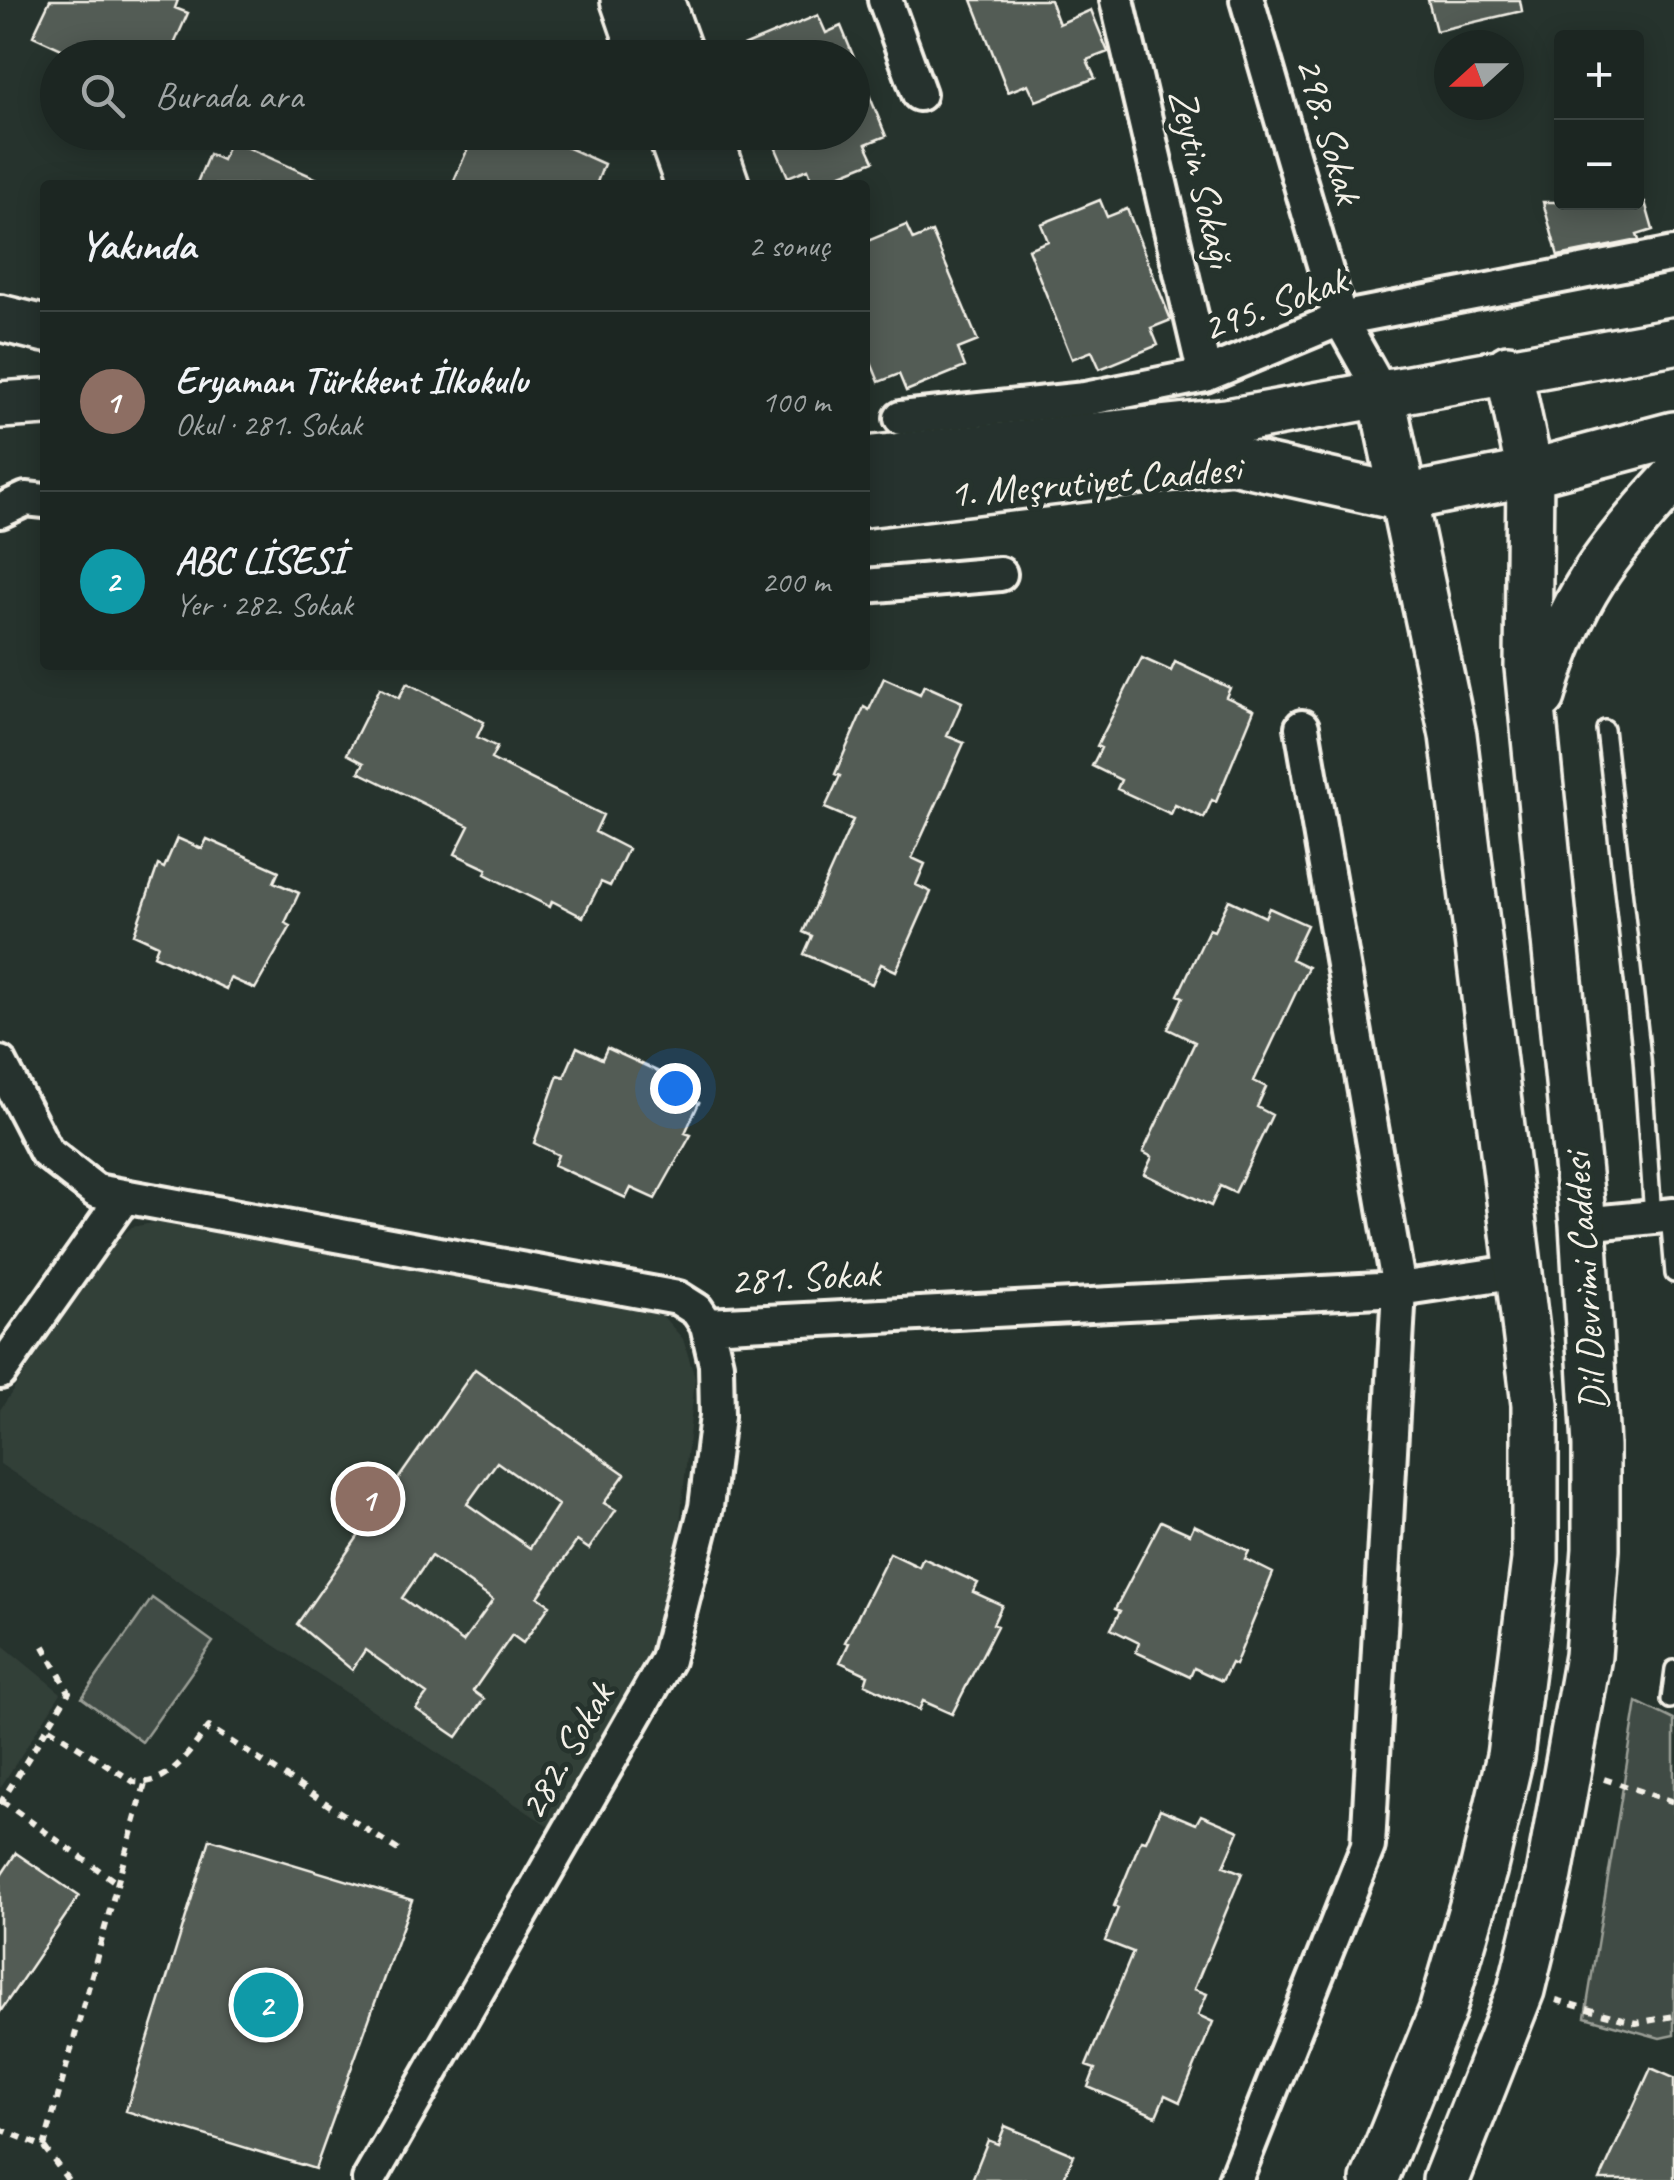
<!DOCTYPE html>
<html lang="tr">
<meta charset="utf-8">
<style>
:root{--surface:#1c2622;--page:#252e2a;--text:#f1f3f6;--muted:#a0a5a5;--line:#3a4340;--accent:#ffd166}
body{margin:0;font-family:Caveat,sans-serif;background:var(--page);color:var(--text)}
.controls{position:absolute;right:30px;top:30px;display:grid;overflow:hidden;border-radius:10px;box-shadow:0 5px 25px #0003}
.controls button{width:90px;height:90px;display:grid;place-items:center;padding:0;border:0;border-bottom:2px solid var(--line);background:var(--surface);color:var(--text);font:50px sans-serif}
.compass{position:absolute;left:1434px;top:30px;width:90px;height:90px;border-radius:50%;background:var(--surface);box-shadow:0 5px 25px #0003;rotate:249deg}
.you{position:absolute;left:675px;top:1088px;width:35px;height:35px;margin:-25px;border:8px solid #fff;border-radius:50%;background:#1a73e8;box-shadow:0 0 0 15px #1a73e833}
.badge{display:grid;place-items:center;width:65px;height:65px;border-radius:50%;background:var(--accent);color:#fff;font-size:32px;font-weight:700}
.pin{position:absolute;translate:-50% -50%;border:5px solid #fff;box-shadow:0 2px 10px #0006}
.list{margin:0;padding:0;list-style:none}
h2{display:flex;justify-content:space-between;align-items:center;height:130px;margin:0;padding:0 40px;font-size:42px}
h2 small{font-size:32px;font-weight:400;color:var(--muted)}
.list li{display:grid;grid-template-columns:65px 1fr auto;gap:30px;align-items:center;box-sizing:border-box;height:180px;padding:0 40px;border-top:2px solid var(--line)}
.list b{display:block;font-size:38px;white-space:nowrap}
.list p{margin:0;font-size:32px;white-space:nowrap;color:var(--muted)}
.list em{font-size:32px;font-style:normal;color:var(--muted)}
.icon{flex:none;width:55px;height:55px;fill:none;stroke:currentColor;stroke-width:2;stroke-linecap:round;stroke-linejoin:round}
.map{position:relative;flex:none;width:1674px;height:2180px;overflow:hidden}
.search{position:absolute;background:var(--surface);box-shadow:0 5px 25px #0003;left:40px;top:40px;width:830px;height:110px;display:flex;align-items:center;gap:25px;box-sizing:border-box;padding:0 35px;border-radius:55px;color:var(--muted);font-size:38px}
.panel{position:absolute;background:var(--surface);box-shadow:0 5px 25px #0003;left:40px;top:180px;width:830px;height:490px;border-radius:10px}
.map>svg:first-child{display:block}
.built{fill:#333f39}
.green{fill:#414b45;stroke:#9a9e96;stroke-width:2.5}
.building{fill:#525c55;stroke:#f4f1e8;stroke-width:2.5;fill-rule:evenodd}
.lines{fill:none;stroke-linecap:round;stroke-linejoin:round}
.lane-casing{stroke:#f4f1e8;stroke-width:22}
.street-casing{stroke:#f4f1e8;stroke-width:40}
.secondary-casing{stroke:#f4f1e8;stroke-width:52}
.path{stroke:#f4f1e8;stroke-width:6;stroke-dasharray:8 8;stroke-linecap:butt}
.lane{stroke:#26332d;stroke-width:15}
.street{stroke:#26332d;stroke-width:32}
.secondary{stroke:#26332d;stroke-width:45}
.labels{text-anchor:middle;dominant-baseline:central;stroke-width:10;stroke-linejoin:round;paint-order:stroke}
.street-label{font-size:40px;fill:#f4f1e8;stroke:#26332d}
</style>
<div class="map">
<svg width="1674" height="2180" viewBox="0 0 1674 2180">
<rect width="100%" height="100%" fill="#26332d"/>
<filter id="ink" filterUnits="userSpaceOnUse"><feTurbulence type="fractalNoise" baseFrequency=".01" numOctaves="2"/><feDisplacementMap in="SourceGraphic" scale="20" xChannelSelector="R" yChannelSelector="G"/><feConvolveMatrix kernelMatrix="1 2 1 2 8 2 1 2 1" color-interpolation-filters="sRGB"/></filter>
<g filter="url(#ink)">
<!-- built -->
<path class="built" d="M 163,1221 L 659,1312 L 683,1339 L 695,1378 L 679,1534 L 645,1665 L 550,1827 L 0,1464 L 0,1410 L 109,1247 L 132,1227 Z
M 0,1643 L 61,1693 L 0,1788 Z"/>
<!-- green -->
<path class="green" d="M 152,1598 L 213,1642 L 142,1742 L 82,1698 Z
M 1637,1702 L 1674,1720 L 1674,2035 L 1660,2038 L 1585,2017 Z"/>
<!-- building -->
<path class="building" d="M 50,0 L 178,0 L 175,8 L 188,13 L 168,58 L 81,58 L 33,36 Z
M 972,0 L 1050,0 L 1059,24 L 1091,10 L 1108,52 L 1087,60 L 1095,78 L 1036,101 L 1028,84 L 1008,92 Z
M 1428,0 L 1520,0 L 1522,11 L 1436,31 Z
M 818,15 L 826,33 L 841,26 L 886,136 L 866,144 L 874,161 L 814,185 L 808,169 L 788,177 L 769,132 L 852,132 L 852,58 L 717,57 Z
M 475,132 L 533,132 L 604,164 L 596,185 L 452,185 Z
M 230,140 L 331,185 L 196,185 L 209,154 L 222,160 Z
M 1100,200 L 1107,217 L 1127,209 L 1171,320 L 1151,328 L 1158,345 L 1100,369 L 1092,351 L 1072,359 L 1028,249 L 1048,241 L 1041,224 Z
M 1543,202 L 1645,202 L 1653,230 L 1637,235 L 1639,240 L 1558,256 Z
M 906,225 L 913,240 L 932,232 L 978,341 L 958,349 L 965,367 L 906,391 L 899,374 L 879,382 L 865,348 L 865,242 Z
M 1142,658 L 1171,671 L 1175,662 L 1230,688 L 1226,697 L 1254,710 L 1216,802 L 1212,800 L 1204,818 L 1175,805 L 1171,814 L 1117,789 L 1121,780 L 1092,766 L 1101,748 L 1097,746 Z
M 884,678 L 920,694 L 924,685 L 962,702 L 947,736 L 964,743 L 912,858 L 925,864 L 916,885 L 931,892 L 896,971 L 881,964 L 872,984 L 804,954 L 812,936 L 803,932 L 853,820 L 825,808 L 840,776 L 835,774 L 864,707 L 869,710 Z
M 407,683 L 484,722 L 477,737 L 497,747 L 491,759 L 603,815 L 595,832 L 628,849 L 610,886 L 601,882 L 583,917 L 552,901 L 550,907 L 485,874 L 487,869 L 455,854 L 469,826 L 359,772 L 364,763 L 347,754 L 380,688 L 399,698 Z
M 177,838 L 202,849 L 207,839 L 279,871 L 274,882 L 299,893 L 285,923 L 291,926 L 255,989 L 230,978 L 226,989 L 154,955 L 158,945 L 134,934 L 158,865 L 164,868 Z
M 1229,900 L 1265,917 L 1269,908 L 1307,925 L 1291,959 L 1308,967 L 1254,1081 L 1266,1087 L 1257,1107 L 1272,1115 L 1235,1193 L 1220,1186 L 1211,1206 L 1144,1174 L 1152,1157 L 1143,1152 L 1195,1042 L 1168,1029 L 1183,997 L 1178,995 L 1209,929 L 1214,931 Z
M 577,1047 L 602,1059 L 607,1048 L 679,1081 L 674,1092 L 699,1103 L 685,1133 L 691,1135 L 655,1199 L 631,1188 L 626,1198 L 554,1165 L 558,1155 L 534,1143 L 558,1075 L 564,1077 Z
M 475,1369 L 625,1474 L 604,1503 L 616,1510 L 589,1549 L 577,1541 L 538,1597 L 550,1605 L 523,1643 L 512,1635 L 473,1691 L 484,1699 L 457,1737 L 416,1709 L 427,1694 L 365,1650 L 352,1670 L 297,1624 ZM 497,1462 L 558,1505 L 530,1548 L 467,1504 ZM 431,1556 L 493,1600 L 463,1642 L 402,1598 Z
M 1161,1521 L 1190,1534 L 1194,1525 L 1249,1551 L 1245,1559 L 1273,1573 L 1235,1665 L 1231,1663 L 1222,1681 L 1194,1668 L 1190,1677 L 1136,1652 L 1139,1643 L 1111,1629 L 1120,1611 L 1115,1609 Z
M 890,1553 L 919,1567 L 923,1558 L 978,1583 L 973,1592 L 1002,1605 L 993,1624 L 997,1626 L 952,1714 L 923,1701 L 919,1710 L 865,1684 L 868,1675 L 840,1662 L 849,1643 L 845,1642 Z
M 1160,1809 L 1196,1824 L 1201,1815 L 1239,1831 L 1224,1866 L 1242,1873 L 1194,1989 L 1207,1994 L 1198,2015 L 1213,2022 L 1180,2102 L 1165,2095 L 1156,2116 L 1088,2087 L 1095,2069 L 1086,2066 L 1133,1952 L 1105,1941 L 1118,1908 L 1114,1906 L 1141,1840 L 1146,1841 Z
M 210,1839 L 412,1900 L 315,2169 L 126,2111 Z
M 16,1853 L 79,1896 L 0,2012 L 0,1877 Z
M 1651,2068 L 1674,2078 L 1674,2180 L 1600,2180 Z
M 1005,2126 L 1074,2155 L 1063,2180 L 972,2180 L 988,2140 L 998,2144 Z"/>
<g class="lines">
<!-- lane casing -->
<g class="lane-casing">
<path id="lane" d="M 1605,729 L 1642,1058 L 1653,1217
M 1669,1215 L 1674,1274
M 1670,1700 L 1674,1669"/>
</g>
<!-- street casing -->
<g class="street-casing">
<path id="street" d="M 885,0 L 919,94
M 1117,0 L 1205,375
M 1247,0 L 1340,319 L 1381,392
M 901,418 L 1085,399 L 1205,375 L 1340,319 L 1674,254
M 0,511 L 26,499 L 45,501
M 865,586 L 1000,574
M 0,1063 L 46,1152 L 96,1191 L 678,1298 L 697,1310 L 707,1325 L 1399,1289 L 1520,1271
M 1583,1224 L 1674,1215
M 0,1372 L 123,1198
M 369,2180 L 667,1660 L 706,1507 L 717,1416 L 716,1364 L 707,1325
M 1235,2180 L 1368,1846 L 1399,1289 L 1302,727"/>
</g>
<!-- secondary casing -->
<g class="secondary-casing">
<path id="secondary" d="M 624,0 L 644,58
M 660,0 L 681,58
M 670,132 L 689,185
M 708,132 L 726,185
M 0,318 L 45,329
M 0,405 L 45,402
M 865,460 L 1227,422 L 1674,341
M 865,504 L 1232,460 L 1403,498 L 1530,473 L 1674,435
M 1542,696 C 1568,601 1608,549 1674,478
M 1374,2180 L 1442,2012 L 1483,1871 L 1510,1756 L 1535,1560 L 1535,1404 L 1453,735 L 1381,392
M 1446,2180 L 1521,1990 L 1549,1875 L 1588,1656 L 1596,1549 L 1596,1446 L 1583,1224 L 1528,667 L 1530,473 L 1508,368"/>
</g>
<!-- path -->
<path class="path" d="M 49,1728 L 134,1782 C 169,1787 190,1750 209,1727 L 401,1852
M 1604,1779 L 1674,1802
M 2,1801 L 117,1883
M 0,1804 L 69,1692 L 40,1639
M 1556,2000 L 1636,2023 L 1674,2016
M 0,2129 L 44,2147 L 68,2180
M 44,2147 L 145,1784"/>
<!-- lane -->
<use href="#lane" class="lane"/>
<!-- street -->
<use href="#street" class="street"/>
<!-- secondary -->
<use href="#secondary" class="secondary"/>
</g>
</g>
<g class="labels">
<!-- street labels -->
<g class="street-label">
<text transform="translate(1329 130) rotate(74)">298. Sokak</text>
<text transform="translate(1202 178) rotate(77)">Zeytin Sokağı</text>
<text transform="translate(1274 304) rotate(-20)">295. Sokak</text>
<text transform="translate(1095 481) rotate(-5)">1. Meşrutiyet Caddesi</text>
<text transform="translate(805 1277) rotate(-3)">281. Sokak</text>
<text transform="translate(1585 1282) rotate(-94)">Dil Devrimi Caddesi</text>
<text transform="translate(566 1751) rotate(-60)">282. Sokak</text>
</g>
</g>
</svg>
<div class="controls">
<button>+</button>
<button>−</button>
</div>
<svg class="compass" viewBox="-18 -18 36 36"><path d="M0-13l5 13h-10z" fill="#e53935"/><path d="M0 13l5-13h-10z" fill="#a0a5a5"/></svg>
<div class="you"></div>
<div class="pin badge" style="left:368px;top:1499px;background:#8d6e63">1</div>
<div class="pin badge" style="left:266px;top:2005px;background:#0f9aa8">2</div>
<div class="search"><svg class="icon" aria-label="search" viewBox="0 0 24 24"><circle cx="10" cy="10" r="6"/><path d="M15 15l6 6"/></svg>Burada ara</div>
<section class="panel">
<h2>Yakında<small>2 sonuç</small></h2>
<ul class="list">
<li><span class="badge" style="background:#8d6e63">1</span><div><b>Eryaman Türkkent İlkokulu</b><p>Okul · 281. Sokak</p></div><em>100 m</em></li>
<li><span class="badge" style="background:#0f9aa8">2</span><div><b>ABC LİSESİ</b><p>Yer · 282. Sokak</p></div><em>200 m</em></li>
</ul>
</section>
</div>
